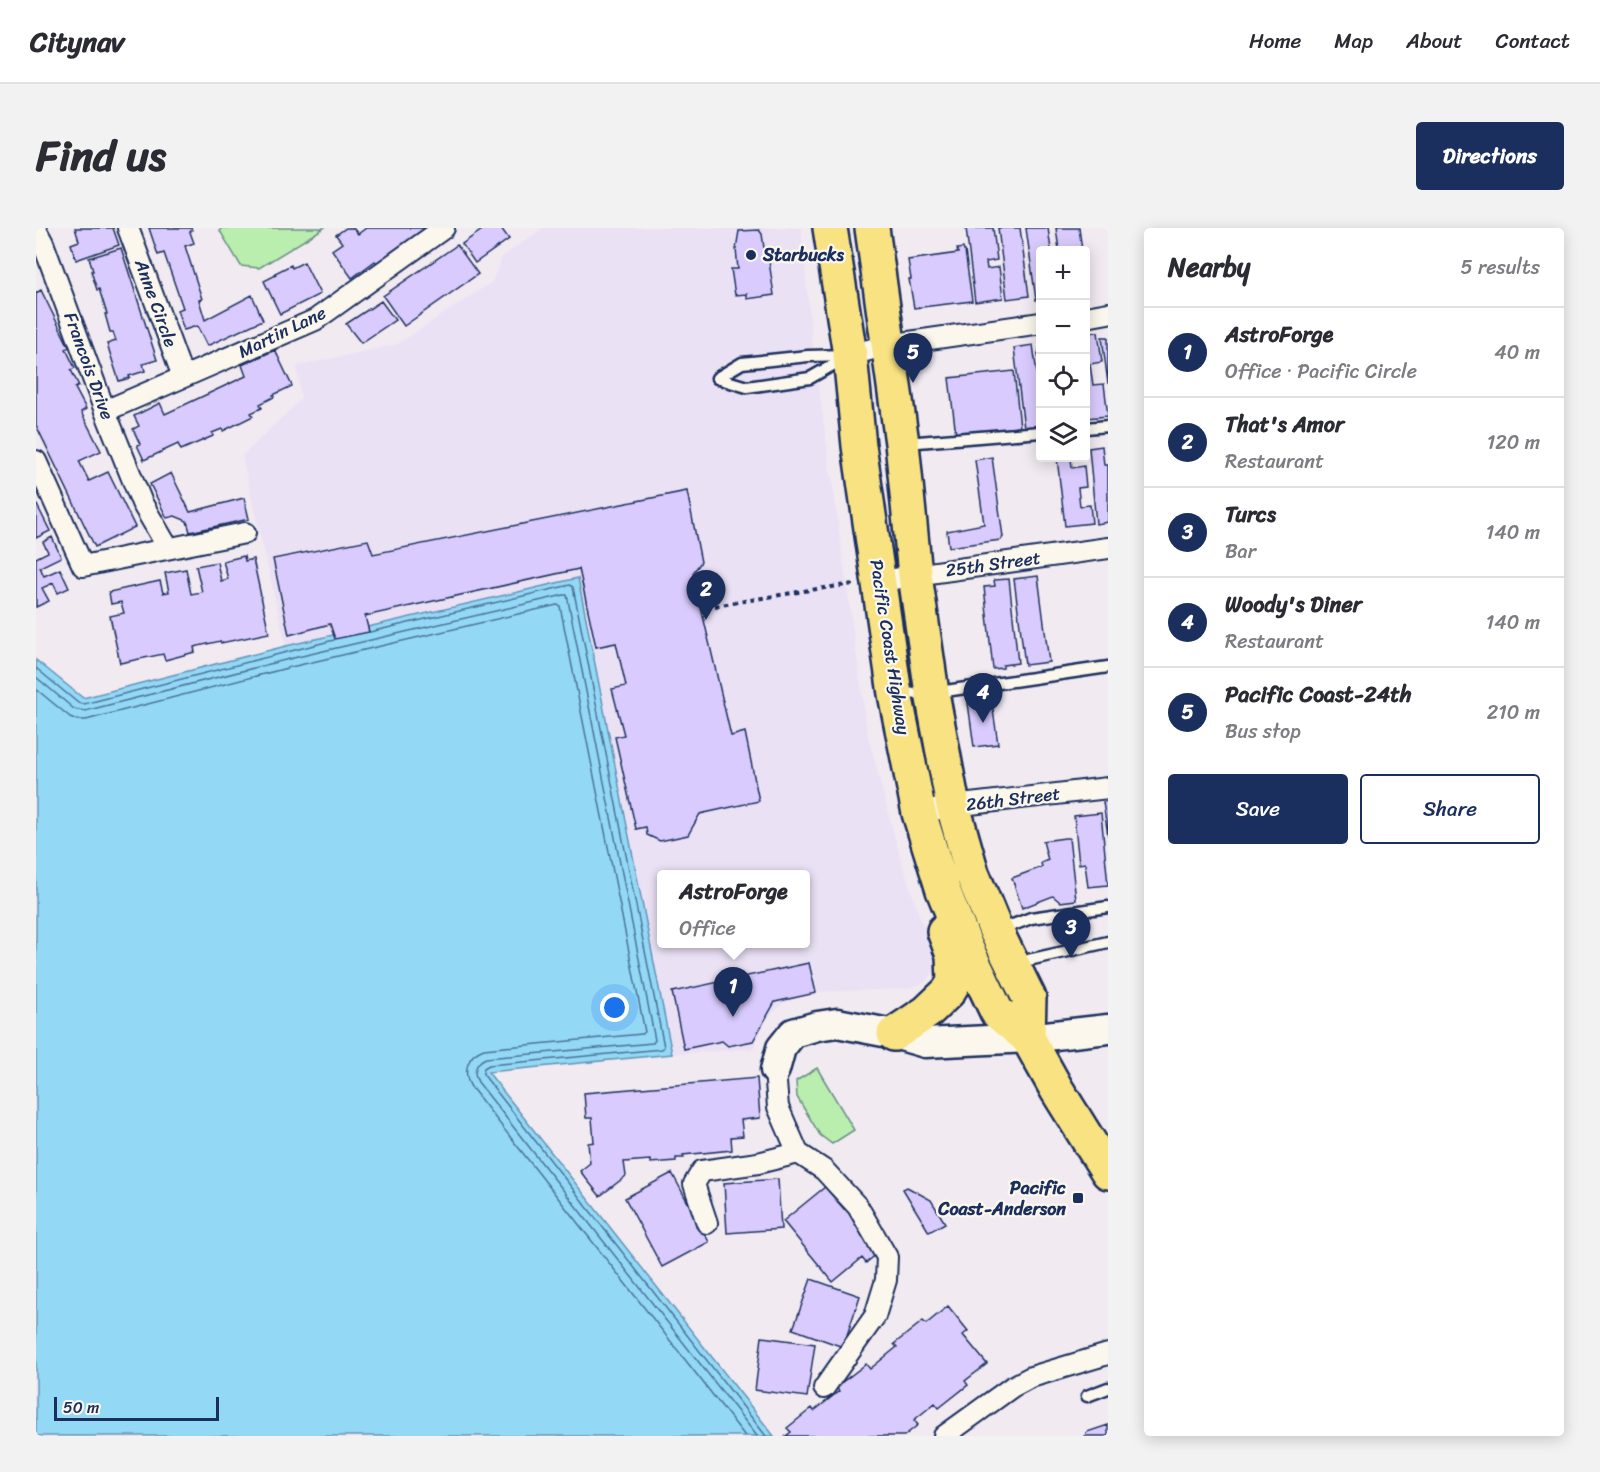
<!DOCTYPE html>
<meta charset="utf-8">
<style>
:root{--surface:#fff;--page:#f2f2f3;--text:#2b2b33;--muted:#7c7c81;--line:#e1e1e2;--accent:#1b2f5e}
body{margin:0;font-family:Sriracha,sans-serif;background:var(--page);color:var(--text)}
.controls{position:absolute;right:18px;top:18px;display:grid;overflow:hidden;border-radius:6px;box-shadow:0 3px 15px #0003}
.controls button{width:54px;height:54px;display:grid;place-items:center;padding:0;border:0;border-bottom:2px solid var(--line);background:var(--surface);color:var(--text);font:30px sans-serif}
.scale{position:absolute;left:18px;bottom:15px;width:165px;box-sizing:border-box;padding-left:6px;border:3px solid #1b2f5e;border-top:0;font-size:16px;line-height:21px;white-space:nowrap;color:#1b2f5e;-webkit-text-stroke:4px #fbf7ec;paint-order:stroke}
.you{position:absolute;left:579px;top:780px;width:21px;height:21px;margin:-15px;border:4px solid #fff;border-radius:50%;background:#1a73e8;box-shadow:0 0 0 9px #1a73e833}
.badge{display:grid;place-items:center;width:39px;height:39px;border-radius:50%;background:var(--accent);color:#fff;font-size:20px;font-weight:700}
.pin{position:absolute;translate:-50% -50px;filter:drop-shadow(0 2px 3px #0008)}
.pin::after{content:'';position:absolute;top:32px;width:21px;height:18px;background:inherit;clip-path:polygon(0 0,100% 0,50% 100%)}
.popup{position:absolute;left:621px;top:642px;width:153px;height:78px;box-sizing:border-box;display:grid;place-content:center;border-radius:6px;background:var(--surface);filter:drop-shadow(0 2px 4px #0005);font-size:20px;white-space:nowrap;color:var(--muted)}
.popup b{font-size:22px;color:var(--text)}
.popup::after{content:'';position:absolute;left:50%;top:100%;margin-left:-12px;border:12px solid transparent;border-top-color:var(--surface)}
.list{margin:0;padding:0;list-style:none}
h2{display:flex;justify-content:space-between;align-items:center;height:78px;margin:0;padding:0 24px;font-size:26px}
h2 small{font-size:20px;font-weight:400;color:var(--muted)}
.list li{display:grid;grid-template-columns:39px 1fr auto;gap:18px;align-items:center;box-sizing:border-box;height:90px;padding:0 24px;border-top:2px solid var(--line)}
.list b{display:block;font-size:22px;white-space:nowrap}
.list p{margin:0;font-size:20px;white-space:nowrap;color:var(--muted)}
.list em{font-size:20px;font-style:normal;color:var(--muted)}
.actions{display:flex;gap:12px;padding:18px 24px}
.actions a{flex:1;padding:14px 0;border:2px solid var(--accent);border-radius:6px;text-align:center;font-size:21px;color:var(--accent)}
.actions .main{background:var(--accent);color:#fff}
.icon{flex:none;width:33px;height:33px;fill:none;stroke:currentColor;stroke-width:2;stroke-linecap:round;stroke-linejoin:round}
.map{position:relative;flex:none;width:1072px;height:1208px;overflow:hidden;border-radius:6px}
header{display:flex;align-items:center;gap:36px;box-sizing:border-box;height:84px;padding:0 30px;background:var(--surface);border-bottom:2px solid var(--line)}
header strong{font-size:28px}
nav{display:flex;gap:33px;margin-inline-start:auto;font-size:21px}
.intro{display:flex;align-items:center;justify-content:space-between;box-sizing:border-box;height:144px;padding:0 36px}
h1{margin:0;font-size:42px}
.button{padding:15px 27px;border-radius:6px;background:var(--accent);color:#fff;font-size:21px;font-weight:700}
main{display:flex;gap:36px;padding:0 36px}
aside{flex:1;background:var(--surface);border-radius:6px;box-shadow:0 3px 15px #0003}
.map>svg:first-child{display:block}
.built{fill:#eae1f5;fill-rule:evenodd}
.green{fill:#b9eeaf;stroke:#6a8e86;stroke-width:1.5}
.water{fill:#93d8f5;stroke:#6394b9;stroke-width:1.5}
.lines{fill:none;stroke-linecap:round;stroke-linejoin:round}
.shore{stroke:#4b739a;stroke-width:1.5}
.building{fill:#d9cbfd;stroke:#1b2f5e;stroke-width:1.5}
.lane-casing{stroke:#1b2f5e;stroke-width:15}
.street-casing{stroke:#1b2f5e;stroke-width:24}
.secondary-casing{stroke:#1b2f5e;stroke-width:33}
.highway-casing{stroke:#1b2f5e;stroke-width:38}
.path{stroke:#1b2f5e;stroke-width:4;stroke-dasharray:4.5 4.5;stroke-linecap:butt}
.lane{stroke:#fbf7ec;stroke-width:10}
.street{stroke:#fbf7ec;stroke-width:20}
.secondary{stroke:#fbf7ec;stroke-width:28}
.highway{stroke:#f8e281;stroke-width:33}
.poi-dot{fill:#1b2f5e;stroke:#fbf7ec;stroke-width:2}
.labels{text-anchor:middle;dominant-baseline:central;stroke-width:4.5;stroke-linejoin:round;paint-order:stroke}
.poi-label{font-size:18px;font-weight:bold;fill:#1b2f5e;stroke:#fbf7ec;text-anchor:start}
.street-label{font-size:18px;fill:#1b2f5e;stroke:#fbf7ec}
</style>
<header>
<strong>Citynav</strong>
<nav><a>Home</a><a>Map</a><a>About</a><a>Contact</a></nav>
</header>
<div class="intro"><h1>Find us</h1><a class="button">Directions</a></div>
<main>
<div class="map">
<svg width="1072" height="1208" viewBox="0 0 1072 1208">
<rect width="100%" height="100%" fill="#f1eaf1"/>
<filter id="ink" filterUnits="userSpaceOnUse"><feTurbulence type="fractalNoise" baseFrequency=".0167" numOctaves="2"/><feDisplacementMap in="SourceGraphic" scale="12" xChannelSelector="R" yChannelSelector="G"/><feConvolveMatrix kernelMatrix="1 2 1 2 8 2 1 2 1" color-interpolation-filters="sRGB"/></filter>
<g filter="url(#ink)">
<!-- built -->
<path class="built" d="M 507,0 L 765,0 L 776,112 L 832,508 L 861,618 L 884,690 L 900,724 L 899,742 L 888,755 L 869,761 L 775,764 L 746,776 L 729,793 L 717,821 L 636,826 L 542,350 L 250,418 L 206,228 L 265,171 L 261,138 L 362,116 L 456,54 L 467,28 ZM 625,646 L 769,646 L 769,716 L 625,716 Z"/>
<!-- green -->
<path class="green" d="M 185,0 L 288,0 L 223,40 L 205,38 L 184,3 Z
M 781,840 L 818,902 L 796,916 L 784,907 L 761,869 L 760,853 Z"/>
<!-- water -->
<path class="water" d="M 542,350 L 636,826 L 452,844 L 738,1208 L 0,1208 L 0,432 L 47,470 L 250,418 Z"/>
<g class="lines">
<!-- shore -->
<path class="shore" d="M 334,404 L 534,357 L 537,359 L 628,819 L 626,821 L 453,837 L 448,840 L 447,846 L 730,1208
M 0,440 L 42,475 L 48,476 L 298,412
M 0,449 L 38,481 L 49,483 L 253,431 L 528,367 L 531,367 L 619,812 L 617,815 L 450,830 C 440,834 436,844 442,854 L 721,1208
M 0,461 L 34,489 L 41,492 L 50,492 L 255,439 L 521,377 L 524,378 L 609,804 L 606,806 L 448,821 C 431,827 426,844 435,859 L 709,1208"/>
</g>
<!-- building -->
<path class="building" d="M 39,0 L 77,0 L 83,17 L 40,32 L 35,16 L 43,13 Z
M 113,0 L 155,0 L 156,2 L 154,4 L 158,15 L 149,18 L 166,71 L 163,72 L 169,92 L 216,67 L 227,92 L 171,118 L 161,98 L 148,102 L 141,82 L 147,80 L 128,25 L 122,27 Z
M 310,0 L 317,0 L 322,6 L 330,0 L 392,0 L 342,37 L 339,33 L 316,50 L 296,22 L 306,15 L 300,7 Z
M 449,0 L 465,0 L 473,11 L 439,35 L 426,16 Z
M 930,0 L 957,0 L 961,32 L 950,34 L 951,41 L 963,39 L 967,70 L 939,74 Z
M 962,0 L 984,0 L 993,68 L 971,71 Z
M 990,0 L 1012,0 L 1015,22 L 1005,22 L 1005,71 L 1000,72 Z
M 1020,0 L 1043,0 L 1046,22 L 1023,22 Z
M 723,2 L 726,6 L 728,20 L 731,20 L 738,67 L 711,71 L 711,66 L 699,67 L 695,41 L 702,41 L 700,21 L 703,3 Z
M 421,17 L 442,46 L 368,98 L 347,68 Z
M 85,20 L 121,132 L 107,136 L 109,143 L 93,148 L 94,150 L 83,153 L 71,116 L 80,113 L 77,104 L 74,104 L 69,86 L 71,86 L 63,61 L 61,62 L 55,43 L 57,43 L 53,30 Z
M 927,20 L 928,23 L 929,23 L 936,73 L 878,80 L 873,51 L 875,51 L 872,32 L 922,25 L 921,21 Z
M 268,34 L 284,66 L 244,86 L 228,53 L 240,47 L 239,45 L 255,37 L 256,40 Z
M 5,62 L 33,119 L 30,121 L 39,140 L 35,142 L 43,158 L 39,160 L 50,181 L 45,184 L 65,223 L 43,233 L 53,253 L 72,244 L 99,299 L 59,319 L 0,197 L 0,65 Z
M 345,73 L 359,92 L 325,115 L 310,96 Z
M 1062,104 L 1066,134 L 1054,136 L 1057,157 L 1068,156 L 1072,188 L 1050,190 L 1050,105 Z
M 1066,109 L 1072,109 L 1072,156 Z
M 997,117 L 1005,174 L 1005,198 L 988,200 L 978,120 Z
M 239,122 L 256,158 L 237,167 L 238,169 L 224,176 L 226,180 L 215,185 L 217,188 L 187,203 L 186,201 L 176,205 L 177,208 L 145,222 L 142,216 L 108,232 L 101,217 L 104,216 L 97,201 L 103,198 L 98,188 L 124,175 L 129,186 L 210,148 L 206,137 Z
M 1003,122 L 1005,122 L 1005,150 L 1002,126 L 1003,127 Z
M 978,143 L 984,199 L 920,207 L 913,150 Z
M 1066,218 L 1068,237 L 1072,237 L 1072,294 L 1060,296 L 1053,220 Z
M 956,229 L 967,309 L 965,312 L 913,319 L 911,303 L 948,296 L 939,232 Z
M 1021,230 L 1035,230 L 1036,240 L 1048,238 L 1050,259 L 1042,260 L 1044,278 L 1054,277 L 1056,295 L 1029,298 Z
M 135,245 L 154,284 L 208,270 L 213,291 L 154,304 L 151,293 L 139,288 L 131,290 L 114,256 Z
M 651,263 L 665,334 L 657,345 L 695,508 L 709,504 L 723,573 L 664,586 L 652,607 L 624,613 L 611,607 L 610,599 L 600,601 L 579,509 L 588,507 L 576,461 L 590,458 L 580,415 L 560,419 L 543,341 L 329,388 L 333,404 L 299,411 L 294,396 L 253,407 L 237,331 L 332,312 L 337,326 Z
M 1,277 L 14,303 L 0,310 L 0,278 Z
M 16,309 L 25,329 L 4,339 L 8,348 L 24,341 L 33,360 L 22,365 L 17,355 L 6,360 L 13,373 L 0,379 L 0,330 L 12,324 L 7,314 Z
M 208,328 L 209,333 L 217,331 L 233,405 L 185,415 L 184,413 L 158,419 L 159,424 L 129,432 L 127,426 L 84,435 L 74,388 L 88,385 L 85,374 L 75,376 L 73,364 L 124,353 L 127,365 L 133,364 L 129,345 L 150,341 L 155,366 L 166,364 L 160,338 L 181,334 L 185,353 L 192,351 L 187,333 Z
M 1002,348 L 1013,434 L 989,437 L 978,351 Z
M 973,351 L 982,435 L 967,437 L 967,440 L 957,441 L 948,359 L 959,358 L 958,352 Z
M 955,468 L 962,516 L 938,519 L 932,475 L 947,473 L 947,469 Z
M 1072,573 L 1072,608 L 1067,574 Z
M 1065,585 L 1072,657 L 1052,659 L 1049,635 L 1043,636 L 1038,588 Z
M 1029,610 L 1033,610 L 1040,672 L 1024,674 L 1017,668 L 986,680 L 976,650 L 1006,639 L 1005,635 L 1012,632 L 1007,613 Z
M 773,735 L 780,765 L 739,774 L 717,813 L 692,818 L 686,813 L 648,821 L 636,764 Z
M 721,850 L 724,890 L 705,892 L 707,908 L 695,909 L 696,922 L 647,927 L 648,930 L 640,930 L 640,933 L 614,935 L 614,932 L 588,934 L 590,948 L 564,968 L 544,943 L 554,935 L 552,915 L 558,914 L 556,890 L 550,890 L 548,865 Z
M 636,945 L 673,1014 L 626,1039 L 589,970 Z
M 742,951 L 745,1001 L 691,1005 L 688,955 Z
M 789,959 L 808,981 L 810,980 L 825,999 L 823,1001 L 842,1025 L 830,1035 L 826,1030 L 797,1054 L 747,993 Z
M 871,959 L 895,972 L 909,995 L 893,1004 L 867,961 Z
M 775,1051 L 824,1068 L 807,1119 L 757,1101 Z
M 912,1078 L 932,1103 L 927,1107 L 951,1136 L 929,1153 L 932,1157 L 903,1180 L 899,1175 L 878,1192 L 882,1197 L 868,1208 L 750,1208 L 755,1204 L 751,1200 L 776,1180 L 778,1183 L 803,1163 L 800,1159 L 830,1136 L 834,1141 L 861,1119 L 858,1116 L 887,1093 L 890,1096 Z
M 726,1109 L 779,1116 L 771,1169 L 719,1162 Z
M 1072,1197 L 1072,1208 L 1049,1208 L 1051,1204 Z"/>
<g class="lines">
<!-- lane casing -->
<g class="lane-casing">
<path id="lane" d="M 681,150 L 711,159 L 774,150 L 809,130
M 681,150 L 706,135 L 772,128 L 811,127
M 1050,200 L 1072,198
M 870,215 L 1005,204
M 861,466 L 896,465 L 1072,439
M 964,702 L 995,690 L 1072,679
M 979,735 L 1072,714
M 1051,1168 L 1072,1160"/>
</g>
<!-- street casing -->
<g class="street-casing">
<path id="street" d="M 92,0 L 147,149
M 0,2 L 7,15 L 69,183 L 106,275 L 132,320
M 1050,89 L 1072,85
M 814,127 L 852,117 L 1005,95
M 69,183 L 279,92 L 408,0
M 0,233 L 47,338 L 209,305
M 843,354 L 879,347 L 1072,320
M 883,585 L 917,578 L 1072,560
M 739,842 L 742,879 L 762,925 L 788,942 L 822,979 L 851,1029 L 850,1052 L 839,1088 L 788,1160
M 671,995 L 658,956 L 666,943 L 722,935 L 762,925
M 908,1208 L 976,1159 L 995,1149 L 1072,1126"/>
</g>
<!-- secondary casing -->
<g class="secondary-casing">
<path id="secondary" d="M 739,842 L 745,820 L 757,805 L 781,798 L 801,795 L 858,806 L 889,815 L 992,810 L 1072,801"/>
</g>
<!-- highway casing -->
<g class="highway-casing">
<path id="highway" d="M 794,0 L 814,127 L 823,218 L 859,466 L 883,585 L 907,662 L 930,719 L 961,784 L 992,810 L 1021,862 L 1072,944
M 836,0 L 866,215 L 879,347 L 896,465 L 917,578 L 936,645 L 960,703 L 993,770 L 992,810
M 858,806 L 891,784 L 912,764 L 918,754 L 917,727 L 908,703"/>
</g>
<!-- path -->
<path class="path" d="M 679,378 L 774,362 L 818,356"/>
<!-- lane -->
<use href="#lane" class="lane"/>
<!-- street -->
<use href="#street" class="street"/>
<!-- secondary -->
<use href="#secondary" class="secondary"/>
<!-- highway -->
<use href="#highway" class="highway"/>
</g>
</g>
<!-- markers -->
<g class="poi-dot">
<circle cx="715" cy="27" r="6"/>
<rect x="1036" y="964" width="12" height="12" rx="3"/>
</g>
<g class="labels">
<!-- poi labels -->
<g class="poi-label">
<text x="727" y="27">Starbucks</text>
<text x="1030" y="960" text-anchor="end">Pacific<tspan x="1030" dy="21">Coast-Anderson</tspan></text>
</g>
<!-- street labels -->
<g class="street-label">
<text transform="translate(120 75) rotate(70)">Anne Circle</text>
<text transform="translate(246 104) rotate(-26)">Martin Lane</text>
<text transform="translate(53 138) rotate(70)">Francois Drive</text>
<text transform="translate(957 336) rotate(-8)">25th Street</text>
<text transform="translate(854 419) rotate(81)">Pacific Coast Highway</text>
<text transform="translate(977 571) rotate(-7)">26th Street</text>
</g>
</g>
</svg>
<div class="controls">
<button>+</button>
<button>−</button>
<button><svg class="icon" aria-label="locate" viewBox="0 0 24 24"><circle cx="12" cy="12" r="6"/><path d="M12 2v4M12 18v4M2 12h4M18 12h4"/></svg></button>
<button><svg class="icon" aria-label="layers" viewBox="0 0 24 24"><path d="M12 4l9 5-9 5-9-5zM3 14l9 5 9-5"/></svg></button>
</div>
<div class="scale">50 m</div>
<div class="you"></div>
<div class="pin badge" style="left:697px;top:789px">1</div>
<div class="popup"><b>AstroForge</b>Office</div>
<div class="pin badge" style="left:670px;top:392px">2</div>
<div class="pin badge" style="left:1035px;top:730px">3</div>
<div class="pin badge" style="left:947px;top:495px">4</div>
<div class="pin badge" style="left:877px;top:155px">5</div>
</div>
<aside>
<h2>Nearby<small>5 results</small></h2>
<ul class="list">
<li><span class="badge">1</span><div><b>AstroForge</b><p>Office · Pacific Circle</p></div><em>40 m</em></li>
<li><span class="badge">2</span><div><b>That's Amor</b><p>Restaurant</p></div><em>120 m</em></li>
<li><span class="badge">3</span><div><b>Turcs</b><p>Bar</p></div><em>140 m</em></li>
<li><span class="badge">4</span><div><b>Woody's Diner</b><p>Restaurant</p></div><em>140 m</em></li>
<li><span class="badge">5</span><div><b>Pacific Coast-24th</b><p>Bus stop</p></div><em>210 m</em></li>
</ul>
<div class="actions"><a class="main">Save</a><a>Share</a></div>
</aside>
</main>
